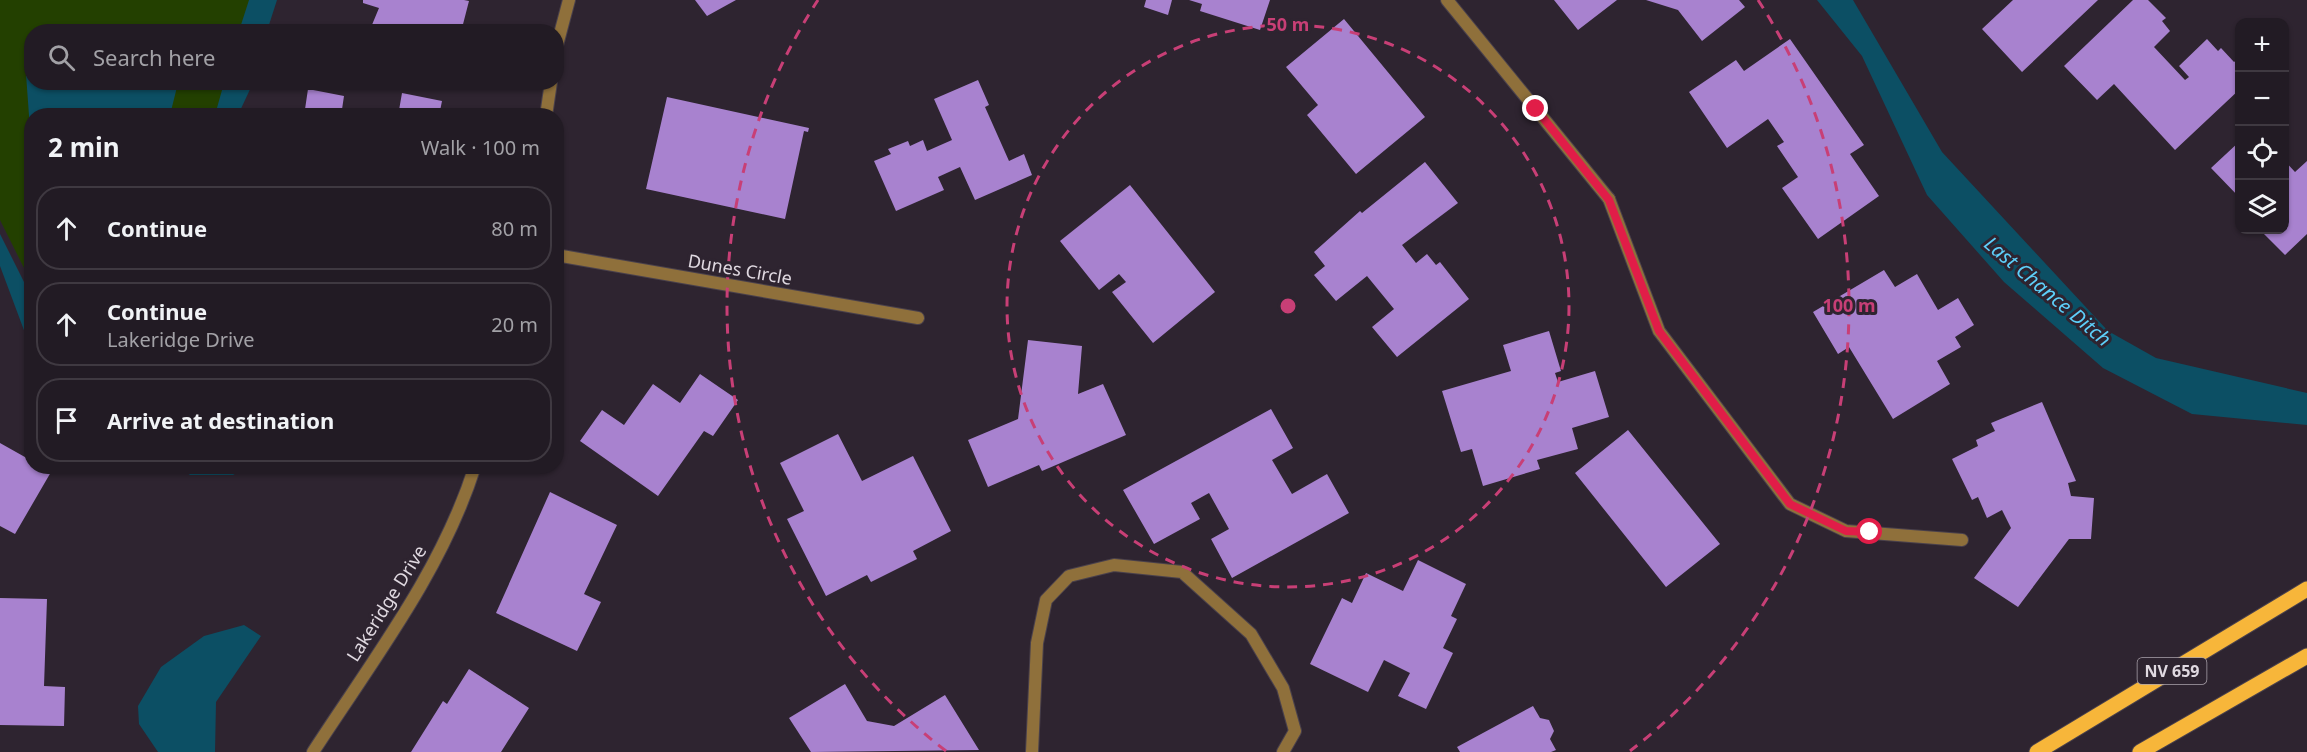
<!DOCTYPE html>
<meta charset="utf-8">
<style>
:root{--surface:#221b24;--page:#2a242c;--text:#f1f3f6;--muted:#a2a1a6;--line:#3f3941}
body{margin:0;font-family:"Noto Sans",sans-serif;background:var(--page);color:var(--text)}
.controls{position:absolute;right:18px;top:18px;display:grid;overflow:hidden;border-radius:12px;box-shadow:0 2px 4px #0004}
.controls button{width:54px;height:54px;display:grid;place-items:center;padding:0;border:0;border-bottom:2px solid var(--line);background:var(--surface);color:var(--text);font:30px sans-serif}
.stop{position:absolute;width:18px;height:18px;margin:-14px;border:4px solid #e11d48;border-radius:50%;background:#fff}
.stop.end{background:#e11d48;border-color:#fff;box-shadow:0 2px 6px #0008}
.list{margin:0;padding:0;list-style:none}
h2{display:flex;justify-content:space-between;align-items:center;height:78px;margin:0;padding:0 24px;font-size:26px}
h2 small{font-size:20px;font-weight:400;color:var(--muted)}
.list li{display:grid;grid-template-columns:39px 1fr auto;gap:18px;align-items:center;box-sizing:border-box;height:84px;margin:0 12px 12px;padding:0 12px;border:2px solid var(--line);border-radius:24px}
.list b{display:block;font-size:22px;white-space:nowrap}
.list p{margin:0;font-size:20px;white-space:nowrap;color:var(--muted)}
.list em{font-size:20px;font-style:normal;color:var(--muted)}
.icon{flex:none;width:33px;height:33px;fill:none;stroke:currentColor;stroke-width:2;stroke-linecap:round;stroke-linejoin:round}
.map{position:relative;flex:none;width:2307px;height:752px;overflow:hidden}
.search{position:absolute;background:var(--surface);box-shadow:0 2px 4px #0004;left:24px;top:24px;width:540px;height:66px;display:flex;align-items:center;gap:15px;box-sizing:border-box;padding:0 21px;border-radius:24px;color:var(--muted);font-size:22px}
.panel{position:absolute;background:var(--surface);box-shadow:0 2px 4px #0004;left:24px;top:108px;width:540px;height:366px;border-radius:24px}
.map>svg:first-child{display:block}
.green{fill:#234000}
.water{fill:#0c4f64}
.building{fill:#a882cf}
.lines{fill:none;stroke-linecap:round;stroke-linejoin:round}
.lane-casing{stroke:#4a414c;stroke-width:14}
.street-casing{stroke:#4a414c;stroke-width:14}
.primary-casing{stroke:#4a414c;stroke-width:17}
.lane{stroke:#8f703b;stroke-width:12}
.street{stroke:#8f703b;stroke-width:12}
.primary{stroke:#f7b63a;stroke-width:15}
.route{stroke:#e11d48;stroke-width:8}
.ring{fill:none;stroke:#c83f76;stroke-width:3;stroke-dasharray:10 8}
.labels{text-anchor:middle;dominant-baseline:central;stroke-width:6;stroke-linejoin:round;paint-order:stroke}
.shield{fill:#2e2430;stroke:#aba3ac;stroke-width:1.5}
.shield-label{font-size:16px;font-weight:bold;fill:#e0d9e1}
.street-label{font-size:18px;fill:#e0d9e1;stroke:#2e2430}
.water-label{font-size:20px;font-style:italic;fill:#5dcff9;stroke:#2e2430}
.centre{fill:#c83f76;stroke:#2e2430;stroke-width:3}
.ring-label{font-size:18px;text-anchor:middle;font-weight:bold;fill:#c83f76;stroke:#2e2430;stroke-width:6;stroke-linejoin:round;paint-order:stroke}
</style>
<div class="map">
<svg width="2307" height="752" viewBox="0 0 2307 752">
<rect width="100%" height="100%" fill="#2e2430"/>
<!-- green -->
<path class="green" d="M 0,0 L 257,0 L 247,31 L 32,32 L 32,82 L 231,83 L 221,115 L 32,116 L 31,282 L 0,220 Z"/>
<!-- water -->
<path class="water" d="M 249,0 L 277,0 L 267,31 L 239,31 Z
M 1817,0 L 1853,0 L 1942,152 L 2108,331 L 2156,358 L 2307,393 L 2307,425 L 2192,414 L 2103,368 L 2004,282 L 1927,195 L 1862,56 Z
M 31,41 L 32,82 L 178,83 L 170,115 L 32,116 L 31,143 L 26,74 Z
M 224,83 L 253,83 L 238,115 L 215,115 Z
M 0,234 L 31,296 L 31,349 L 0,266 Z
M 179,467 L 247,467 L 233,475 L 190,475 Z
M 244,625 L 261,636 L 216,702 L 215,752 L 158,752 L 139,724 L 138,706 L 161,667 L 204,636 Z"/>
<!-- building -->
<path class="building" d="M 363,0 L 464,0 L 469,1 L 461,32 L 369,32 L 379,8 L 363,3 Z
M 695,0 L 736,0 L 707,16 Z
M 1146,0 L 1172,0 L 1168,15 L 1144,7 Z
M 1189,0 L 1270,0 L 1260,30 L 1200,11 L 1202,4 Z
M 1554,0 L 1617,0 L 1578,30 Z
M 1646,0 L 1739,0 L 1745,7 L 1702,41 L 1678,10 Z
M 2013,0 L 2098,0 L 2022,72 L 1982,29 Z
M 2133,0 L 2148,0 L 2166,18 L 2162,21 L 2170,31 L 2154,47 L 2185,80 L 2189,77 L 2179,66 L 2207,39 L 2218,51 L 2221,48 L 2234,62 L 2237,60 L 2240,63 L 2240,89 L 2175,150 L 2114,84 L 2097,100 L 2064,66 Z
M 1344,19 L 1425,117 L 1356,174 L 1307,115 L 1318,105 L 1286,67 Z
M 1790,39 L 1864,145 L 1850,154 L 1879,196 L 1818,239 L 1782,188 L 1798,177 L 1777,146 L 1784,142 L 1768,119 L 1727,148 L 1689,92 L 1736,60 L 1744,71 Z
M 978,80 L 989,105 L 985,107 L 1009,161 L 1024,154 L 1032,175 L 975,200 L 960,167 L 938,177 L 944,190 L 896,211 L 874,161 L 891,154 L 888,149 L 908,141 L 910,146 L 923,140 L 927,151 L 952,140 L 934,99 Z
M 308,89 L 344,96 L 341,116 L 304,116 Z
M 402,93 L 442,101 L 439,116 L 398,116 Z
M 667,97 L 809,128 L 808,132 L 804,131 L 785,219 L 646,189 Z
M 2240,141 L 2240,198 L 2211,168 Z
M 2284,160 L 2295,172 L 2307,161 L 2307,234 L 2285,255 L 2260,230 L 2284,230 Z
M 1425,162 L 1458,203 L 1402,245 L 1416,263 L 1427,254 L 1436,265 L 1440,262 L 1469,299 L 1397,357 L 1372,327 L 1394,309 L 1367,276 L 1336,301 L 1314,275 L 1325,266 L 1314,252 L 1360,211 L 1362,213 Z
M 1130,185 L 1215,292 L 1153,343 L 1112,292 L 1126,282 L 1119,274 L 1099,290 L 1060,241 Z
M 1884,270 L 1895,287 L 1917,274 L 1938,310 L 1958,298 L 1974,325 L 1955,337 L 1961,347 L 1937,361 L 1950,384 L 1893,419 L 1849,347 L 1838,354 L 1813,312 Z
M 1549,331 L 1561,371 L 1555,373 L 1558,382 L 1595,371 L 1609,417 L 1572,428 L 1578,449 L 1537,460 L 1540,469 L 1483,486 L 1472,449 L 1461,452 L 1442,391 L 1511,371 L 1503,345 Z
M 1028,340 L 1082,346 L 1078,394 L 1103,384 L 1126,435 L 1042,471 L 1039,465 L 988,487 L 968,440 L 1018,419 Z
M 700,374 L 738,400 L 713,436 L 704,431 L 658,496 L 580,441 L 602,410 L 624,425 L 653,384 L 680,403 Z
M 2042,402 L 2076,481 L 2068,483 L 2071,496 L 2094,498 L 2091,539 L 2069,539 L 2018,607 L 1974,578 L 2011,528 L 2002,510 L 1987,518 L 1978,497 L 1972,500 L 1952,459 L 1978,446 L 1976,440 L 1995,431 L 1991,423 Z
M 1271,409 L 1293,448 L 1272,460 L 1292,494 L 1327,474 L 1349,513 L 1232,578 L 1211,539 L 1229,529 L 1209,493 L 1191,503 L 1200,519 L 1154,544 L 1123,490 Z
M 1628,430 L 1720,544 L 1666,587 L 1575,473 Z
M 838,434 L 862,481 L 913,456 L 951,531 L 913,551 L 917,559 L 871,582 L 867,575 L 826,596 L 787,519 L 804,511 L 780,463 Z
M 0,443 L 32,461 L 32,466 L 41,466 L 51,472 L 15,534 L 0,526 Z
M 550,492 L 617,525 L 584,594 L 601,602 L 577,651 L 496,613 Z
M 1418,560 L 1466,584 L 1451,616 L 1457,619 L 1443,648 L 1453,653 L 1426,709 L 1398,696 L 1410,673 L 1384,660 L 1368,692 L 1310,664 L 1342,598 L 1352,603 L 1366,573 L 1403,591 Z
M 0,598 L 47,599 L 44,686 L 65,687 L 64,726 L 0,725 Z
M 469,669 L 529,708 L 501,752 L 411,752 L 443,701 L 447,704 Z
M 845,684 L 867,721 L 894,726 L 945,695 L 979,750 L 811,752 L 789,718 Z
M 1533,706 L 1540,718 L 1549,720 L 1554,731 L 1550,739 L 1556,750 L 1551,752 L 1460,752 L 1457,747 Z"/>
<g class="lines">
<!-- lane casing -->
<g class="lane-casing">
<path id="lane" d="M 1609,199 L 1659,331 L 1790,504 L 1846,531 L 1962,540"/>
</g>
<!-- street casing -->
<g class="street-casing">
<path id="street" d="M 1447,0 L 1609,199
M 556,49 L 569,0
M 546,116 L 551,82
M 556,255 L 918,318
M 313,752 C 372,661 442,571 475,466
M 1032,752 L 1037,643 L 1046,600 L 1069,576 L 1114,565 L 1182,572 L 1251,634 L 1283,688 L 1295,731 L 1283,752"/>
</g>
<!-- primary casing -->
<g class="primary-casing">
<path id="primary" d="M 2037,752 L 2307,589
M 2140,752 L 2307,656"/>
</g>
<!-- lane -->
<use href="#lane" class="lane"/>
<!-- street -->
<use href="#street" class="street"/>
<!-- primary -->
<use href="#primary" class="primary"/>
</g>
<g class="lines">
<!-- route -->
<path class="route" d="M 1536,109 L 1609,200 L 1659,331 L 1790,504 L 1846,531 L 1870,532"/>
</g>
<!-- distance rings -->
<g class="ring">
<circle cx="1288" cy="306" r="281"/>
<path d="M946 751A561 561 0 0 1 818 0M1758 0A561 561 0 0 1 1630 751"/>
</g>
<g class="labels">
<!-- shield labels -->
<rect class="shield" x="2137.5" y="658" width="69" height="26" rx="4.5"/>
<g class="shield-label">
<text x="2172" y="671">NV 659</text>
</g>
<!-- street labels -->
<g class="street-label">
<text transform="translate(740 269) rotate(10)">Dunes Circle</text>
<text transform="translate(386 603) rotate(-58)">Lakeridge Drive</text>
</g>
<!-- water labels -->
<g class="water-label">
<text transform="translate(2048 291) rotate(40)">Last Chance Ditch</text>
</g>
</g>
<circle cx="1288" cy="306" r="9" class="centre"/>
<g class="ring-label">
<text x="1288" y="31">50 m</text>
<text x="1849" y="312">100 m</text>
</g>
</svg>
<div class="controls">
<button>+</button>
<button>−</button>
<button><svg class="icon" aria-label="locate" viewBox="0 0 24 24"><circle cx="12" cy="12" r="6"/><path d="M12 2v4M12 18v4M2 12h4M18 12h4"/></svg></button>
<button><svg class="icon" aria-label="layers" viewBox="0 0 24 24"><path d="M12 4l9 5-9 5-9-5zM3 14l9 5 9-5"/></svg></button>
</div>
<div class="stop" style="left:1870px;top:532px"></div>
<div class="stop end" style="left:1536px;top:109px"></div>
<div class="search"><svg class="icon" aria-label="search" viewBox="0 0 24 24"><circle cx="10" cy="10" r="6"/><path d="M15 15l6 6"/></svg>Search here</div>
<section class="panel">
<h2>2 min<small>Walk · 100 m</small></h2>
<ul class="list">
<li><svg class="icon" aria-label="ahead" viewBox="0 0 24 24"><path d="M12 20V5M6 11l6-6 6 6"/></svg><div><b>Continue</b></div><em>80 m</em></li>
<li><svg class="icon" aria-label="ahead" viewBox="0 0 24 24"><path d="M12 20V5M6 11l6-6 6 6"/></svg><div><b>Continue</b><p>Lakeridge Drive</p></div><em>20 m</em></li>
<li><svg class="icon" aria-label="arrive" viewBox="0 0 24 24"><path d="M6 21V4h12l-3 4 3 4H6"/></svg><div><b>Arrive at destination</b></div></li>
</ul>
</section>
</div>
